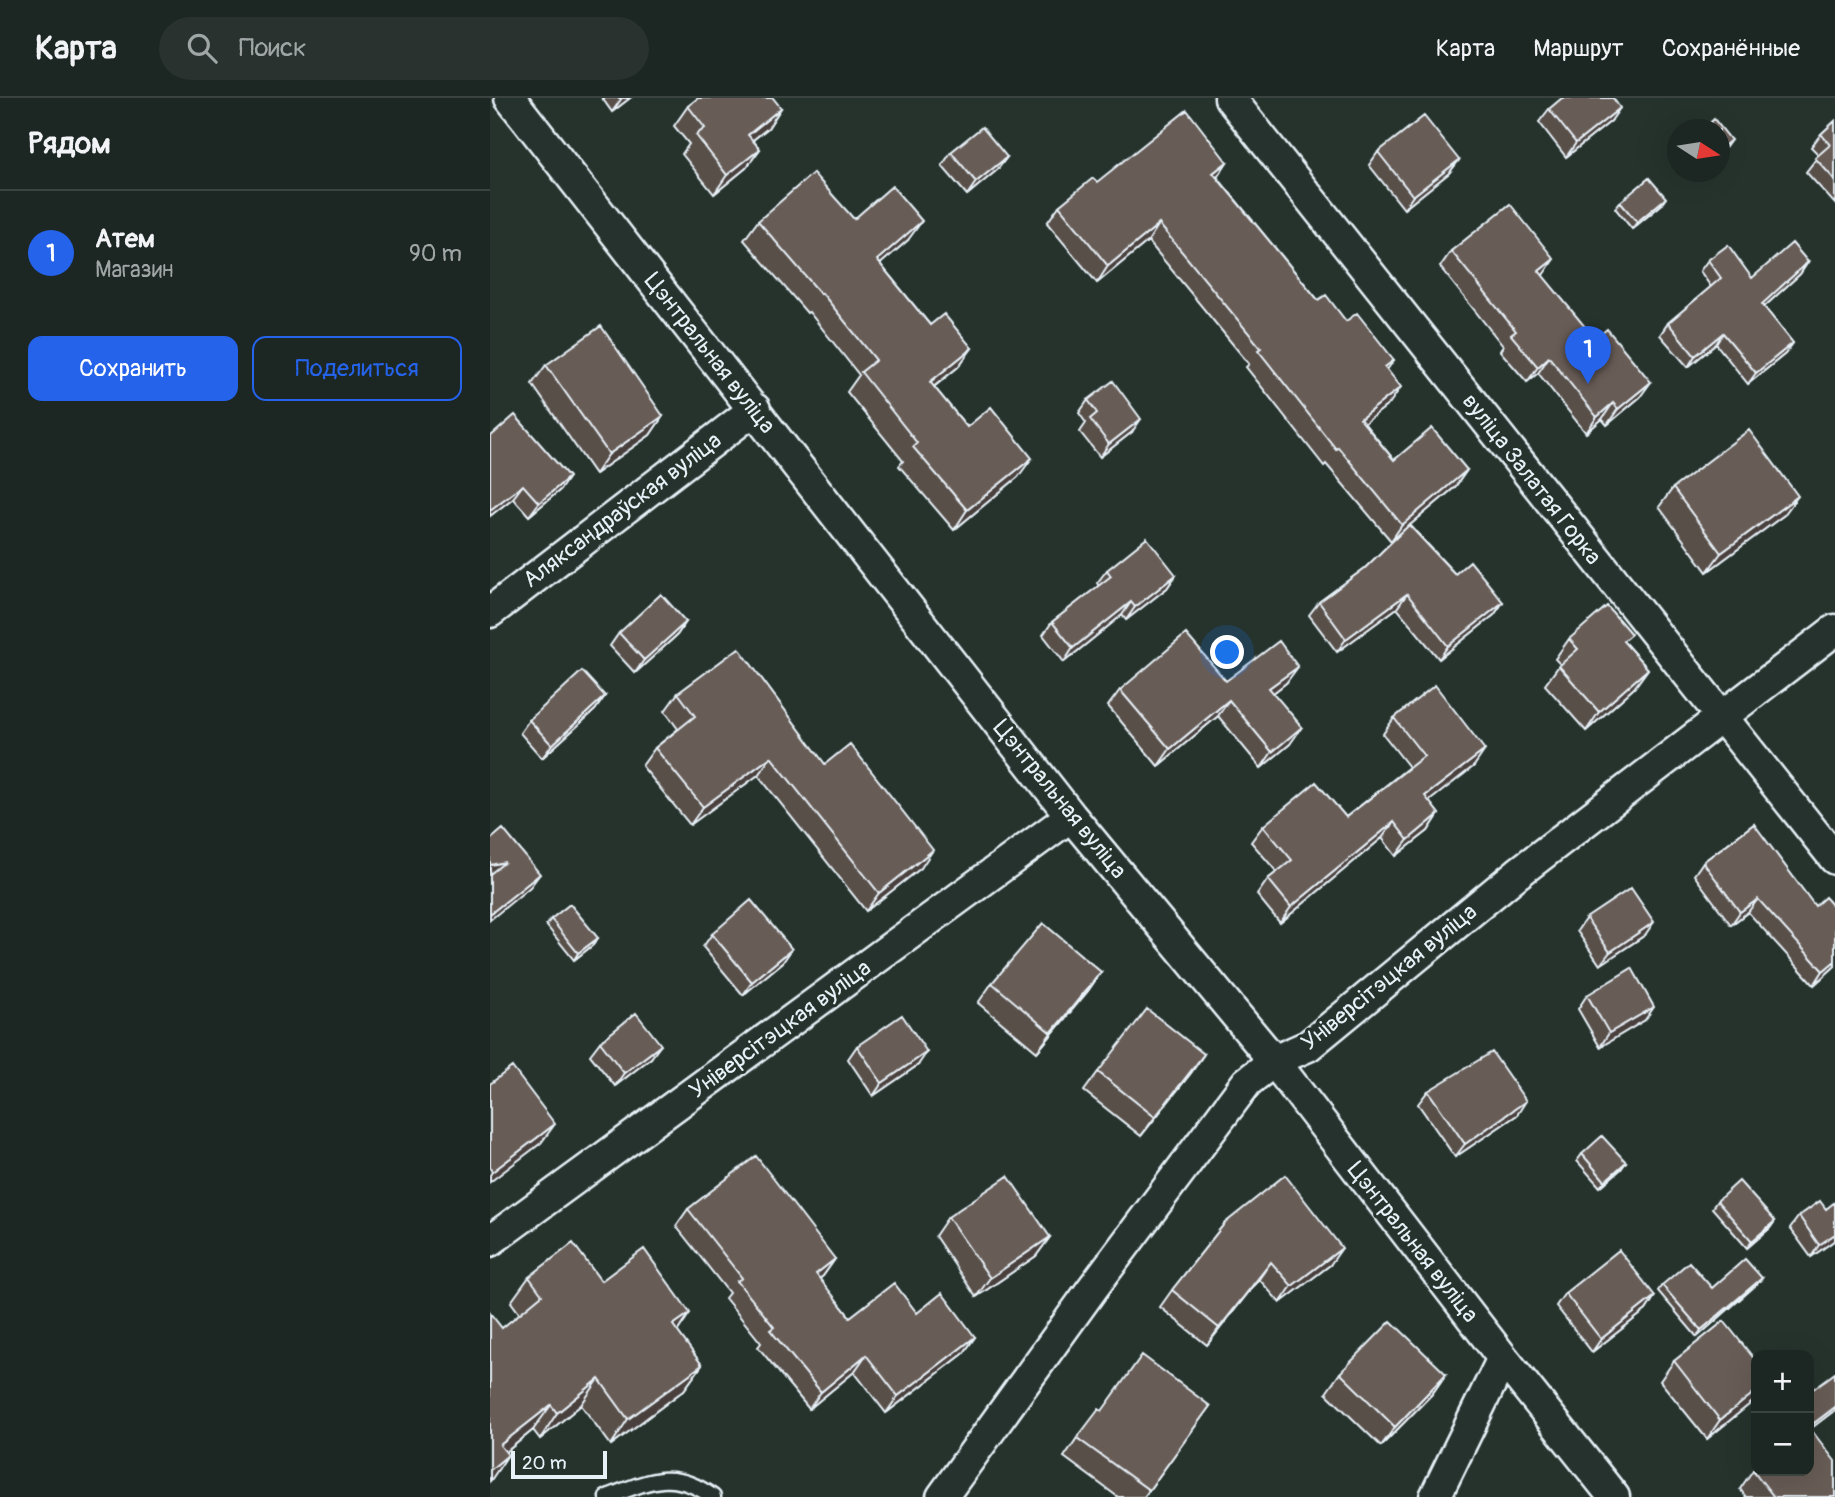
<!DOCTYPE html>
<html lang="ru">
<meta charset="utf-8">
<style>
:root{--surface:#1c2622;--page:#29322f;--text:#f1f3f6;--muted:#a0a5a5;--line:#3a4340;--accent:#2563eb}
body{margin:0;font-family:Pangolin,sans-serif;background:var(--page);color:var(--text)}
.controls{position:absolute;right:21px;bottom:21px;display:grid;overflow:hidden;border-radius:14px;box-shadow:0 7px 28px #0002}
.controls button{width:63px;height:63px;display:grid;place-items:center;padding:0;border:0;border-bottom:2px solid var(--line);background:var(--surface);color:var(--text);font:35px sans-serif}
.compass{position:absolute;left:1177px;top:21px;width:63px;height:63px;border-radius:50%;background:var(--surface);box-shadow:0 7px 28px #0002;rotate:102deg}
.scale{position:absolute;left:21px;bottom:18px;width:96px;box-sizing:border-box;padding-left:7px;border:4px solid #e8f1f8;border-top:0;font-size:19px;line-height:24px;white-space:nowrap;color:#e8f1f8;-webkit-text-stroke:5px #26332d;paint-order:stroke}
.you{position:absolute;left:738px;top:555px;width:24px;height:24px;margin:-18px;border:5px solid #fff;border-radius:50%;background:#1a73e8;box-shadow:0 0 0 10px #1a73e833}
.badge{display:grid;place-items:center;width:46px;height:46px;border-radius:50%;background:var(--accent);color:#fff;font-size:23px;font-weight:700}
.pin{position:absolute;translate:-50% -58px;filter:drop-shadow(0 2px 4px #0008)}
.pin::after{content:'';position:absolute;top:37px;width:24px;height:21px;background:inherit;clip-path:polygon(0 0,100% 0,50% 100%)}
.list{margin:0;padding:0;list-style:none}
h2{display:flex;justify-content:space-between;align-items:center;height:91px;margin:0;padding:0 28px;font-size:30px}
h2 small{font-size:23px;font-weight:400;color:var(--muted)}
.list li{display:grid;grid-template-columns:46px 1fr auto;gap:21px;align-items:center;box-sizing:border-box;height:126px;padding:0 28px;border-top:2px solid var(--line)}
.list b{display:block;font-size:26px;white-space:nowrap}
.list p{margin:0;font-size:23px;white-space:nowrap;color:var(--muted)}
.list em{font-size:23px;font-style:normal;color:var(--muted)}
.actions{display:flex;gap:14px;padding:21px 28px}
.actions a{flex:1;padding:16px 0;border:2px solid var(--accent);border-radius:14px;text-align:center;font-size:24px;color:var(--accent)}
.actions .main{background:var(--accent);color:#fff}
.icon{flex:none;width:38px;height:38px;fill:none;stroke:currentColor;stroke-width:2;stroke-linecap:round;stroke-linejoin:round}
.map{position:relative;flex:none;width:1345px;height:1399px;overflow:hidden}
header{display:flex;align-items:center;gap:42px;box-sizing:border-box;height:98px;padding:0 35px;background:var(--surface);border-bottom:2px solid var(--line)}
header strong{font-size:33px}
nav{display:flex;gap:38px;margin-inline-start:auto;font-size:24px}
.search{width:490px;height:63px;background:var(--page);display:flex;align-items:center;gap:18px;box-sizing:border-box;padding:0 24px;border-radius:38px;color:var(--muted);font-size:26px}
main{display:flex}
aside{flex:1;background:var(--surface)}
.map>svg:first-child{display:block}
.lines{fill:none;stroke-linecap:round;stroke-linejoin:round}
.lane-casing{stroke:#e8f1f8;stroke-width:19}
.street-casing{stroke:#e8f1f8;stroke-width:35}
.lane{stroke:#26332d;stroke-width:14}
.street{stroke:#26332d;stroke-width:30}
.wall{fill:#594f4a;stroke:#e8f1f8;stroke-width:2}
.shaded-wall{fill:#49403c;stroke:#e8f1f8;stroke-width:2}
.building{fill:#685c56;stroke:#e8f1f8;stroke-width:2}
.labels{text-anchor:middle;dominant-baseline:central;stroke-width:6;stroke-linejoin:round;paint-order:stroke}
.street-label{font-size:23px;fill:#e8f1f8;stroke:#26332d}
</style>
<header>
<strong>Карта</strong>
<div class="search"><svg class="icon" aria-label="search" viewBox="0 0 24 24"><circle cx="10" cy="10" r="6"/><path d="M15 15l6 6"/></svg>Поиск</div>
<nav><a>Карта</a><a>Маршрут</a><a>Сохранённые</a></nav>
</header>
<main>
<aside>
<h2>Рядом<small></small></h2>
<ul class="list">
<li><span class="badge">1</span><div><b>Атем</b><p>Магазин</p></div><em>90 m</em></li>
</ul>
<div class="actions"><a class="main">Сохранить</a><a>Поделиться</a></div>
</aside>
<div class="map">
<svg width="1345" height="1399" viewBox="0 0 1345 1399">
<rect width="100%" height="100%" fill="#26332d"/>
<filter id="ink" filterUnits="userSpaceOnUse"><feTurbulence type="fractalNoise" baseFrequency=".0143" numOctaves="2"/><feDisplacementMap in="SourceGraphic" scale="14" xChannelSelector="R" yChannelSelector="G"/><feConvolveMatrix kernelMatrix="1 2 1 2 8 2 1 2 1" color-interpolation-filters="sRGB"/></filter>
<g filter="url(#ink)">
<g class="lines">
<!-- lane casing -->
<g class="lane-casing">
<path id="lane" d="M 117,1399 C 159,1383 183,1370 223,1399"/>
</g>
<!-- street casing -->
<g class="street-casing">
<path id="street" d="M 20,0 L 581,718 L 784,963 L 1013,1260 L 1124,1399
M 740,0 L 1345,761
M 0,514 L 265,311
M 0,1143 L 581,718
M 452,1399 L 602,1191 L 757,984 L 784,963 L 818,948 L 1028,775 L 1345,532
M 945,1399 L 1013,1260"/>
</g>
<!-- lane -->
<use href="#lane" class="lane"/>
<!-- street -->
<use href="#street" class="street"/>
</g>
<!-- wall -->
<path class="wall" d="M 112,0 L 140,0 L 122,14 Z
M 198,8 L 291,10 L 278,30 L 263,42 L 270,51 L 256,70 L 224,96 L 192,56 L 199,46 L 184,28 Z
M 1059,11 L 1121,23 L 1076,59 L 1049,24 Z
M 1345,23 L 1345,106 L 1316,74 L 1329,57 L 1321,49 L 1331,36 Z
M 461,54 L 517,59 L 507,72 L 477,97 L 452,68 Z
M 888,54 L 969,62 L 959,75 L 914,111 L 879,67 Z
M 737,64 L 727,79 L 828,202 L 856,223 L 904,262 L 897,272 L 899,306 L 874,325 L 904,362 L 977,372 L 965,389 L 920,427 L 965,476 L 1013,504 L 1004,517 L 949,561 L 907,510 L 847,554 L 819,517 L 829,504 L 875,470 L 915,431 L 901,443 L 836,366 L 834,368 L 756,269 L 759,266 L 658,143 L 607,185 L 557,125 L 569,108 L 607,84 Z
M 1130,104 L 1171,107 L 1142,131 L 1125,110 Z
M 364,121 L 418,142 L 390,166 L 440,227 L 482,250 L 468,269 L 444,289 L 477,329 L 528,379 L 464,432 L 409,368 L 413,363 L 357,294 L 369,277 L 319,214 L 317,215 L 254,142 L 268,123 Z
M 961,153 L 1052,178 L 1150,299 L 1117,327 L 1112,321 L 1096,335 L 1048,275 L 1037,284 L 1010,253 L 1013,248 L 950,169 Z
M 1218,162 L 1262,180 L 1318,164 L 1310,176 L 1274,209 L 1303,245 L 1295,256 L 1258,286 L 1226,246 L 1198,269 L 1170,237 L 1178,225 L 1221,189 L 1210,173 Z
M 56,267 L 173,318 L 160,337 L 105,376 L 42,286 Z
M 598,302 L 642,334 L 610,359 L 590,334 L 596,325 L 589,315 Z
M 0,339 L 70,392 L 39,418 L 23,400 L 0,418 Z
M 1183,390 L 1294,417 L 1217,474 L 1169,409 Z
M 617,472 L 686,477 L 677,490 L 636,522 L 632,517 L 574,564 L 553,537 L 562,524 L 609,488 L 607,485 Z
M 196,524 L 187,537 L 145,575 L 120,548 L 129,535 Z
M 1079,541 L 1135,545 L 1158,571 L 1144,590 L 1096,633 L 1055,587 L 1070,566 L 1065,561 Z
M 736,583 L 796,585 L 783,595 L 800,646 L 771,670 L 728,618 L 668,668 L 618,608 L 630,592 Z
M 188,595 L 335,666 L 431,770 L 376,813 L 268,677 L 200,727 L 152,668 L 165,650 L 188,631 L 175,613 Z
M 115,598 L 105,612 L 52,660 L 30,635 L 39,622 Z
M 904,620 L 984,668 L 939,703 L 949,716 L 938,733 L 906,758 L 892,740 L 790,825 L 767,797 L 778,781 L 787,774 L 761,744 L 773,728 L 856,719 L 919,669 L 893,636 Z
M 1264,726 L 1345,868 L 1324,887 L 1258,814 L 1241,827 L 1204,777 L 1213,764 Z
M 1096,820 L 1155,837 L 1110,867 L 1087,833 Z
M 61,821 L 108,840 L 103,847 L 84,862 L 56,827 Z
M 222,836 L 293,864 L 253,897 L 213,849 Z
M 611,874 L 598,893 L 547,954 L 488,905 L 502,885 Z
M 1097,897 L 1155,922 L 1110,949 L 1088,911 Z
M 110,944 L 161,960 L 125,988 L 100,957 Z
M 367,948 L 428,967 L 383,998 L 358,961 Z
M 714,956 L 701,975 L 651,1038 L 594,993 L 608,974 Z
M 938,993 L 1027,1017 L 965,1059 L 928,1006 Z
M 1092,1056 L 1136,1064 L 1131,1071 L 1110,1089 L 1087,1063 Z
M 1227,1103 L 1285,1123 L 1280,1130 L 1257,1150 L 1222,1110 Z
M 198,1111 L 345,1161 L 333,1178 L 329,1181 L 360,1219 L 427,1215 L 485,1239 L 473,1256 L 396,1315 L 364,1274 L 319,1311 L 268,1249 L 271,1245 L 235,1200 L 239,1195 L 186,1128 Z
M 1336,1111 L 1345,1142 L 1321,1159 L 1300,1130 L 1309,1118 Z
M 458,1119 L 560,1139 L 546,1158 L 486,1199 L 445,1138 Z
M 735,1125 L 840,1167 L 790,1205 L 769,1181 L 717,1247 L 670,1209 L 682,1192 Z
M 39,1179 L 111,1183 L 187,1233 L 212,1267 L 194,1292 L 121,1347 L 91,1307 L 50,1341 L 43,1332 L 16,1354 L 0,1383 L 29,1215 L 21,1204 Z
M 1272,1180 L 1267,1186 L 1207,1239 L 1168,1193 L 1172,1187 L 1222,1190 Z
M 1075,1195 L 1165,1198 L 1156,1212 L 1102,1254 L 1066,1208 Z
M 1184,1263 L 1266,1301 L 1217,1341 L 1170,1283 Z
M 850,1275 L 956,1276 L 942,1296 L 891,1348 L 836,1295 Z
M 1319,1294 L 1345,1312 L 1320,1331 L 1345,1399 L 1256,1399 L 1250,1391 L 1263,1372 L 1319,1373 Z
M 720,1308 L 654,1399 L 628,1399 L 574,1359 L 587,1340 L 612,1313 Z"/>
<!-- shaded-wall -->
<path class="shaded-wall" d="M 132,0 L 140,0 L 122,14 Z
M 291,10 L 278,30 L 245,56 L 258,37 Z
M 1130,10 L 1121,23 L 1076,59 L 1086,45 Z
M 1241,42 L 1236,49 L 1229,54 L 1229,52 Z
M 270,51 L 256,70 L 224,96 L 237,77 Z
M 517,59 L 507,72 L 477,97 L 486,84 Z
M 969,62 L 959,75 L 914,111 L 923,98 Z
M 737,64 L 726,81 L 723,75 Z
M 1176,100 L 1171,107 L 1142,131 L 1147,124 Z
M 432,123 L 418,142 L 373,181 L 387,162 Z
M 669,126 L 658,143 L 607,185 L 618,168 Z
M 1064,161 L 1053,177 L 1037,189 L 1049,173 Z
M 1318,164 L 1310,176 L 1264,218 L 1272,206 Z
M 1233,235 L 1226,246 L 1198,269 L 1205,258 Z
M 1303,245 L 1295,256 L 1258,286 L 1266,275 Z
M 482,250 L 468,269 L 426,303 L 440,284 Z
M 1059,259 L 1048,275 L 1037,284 L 1048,269 Z
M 1161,284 L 1150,299 L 1117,327 L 1128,311 Z
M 911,289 L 899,306 L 858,338 L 870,321 Z
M 1123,305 L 1112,321 L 1096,335 L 1107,319 Z
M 173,318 L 160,337 L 105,376 L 119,356 Z
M 651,321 L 642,334 L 610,359 L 619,346 Z
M 542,360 L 528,379 L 464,432 L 477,412 Z
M 977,372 L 965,389 L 901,443 L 912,427 Z
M 79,379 L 70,392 L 39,418 L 49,405 Z
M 33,387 L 23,400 L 0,418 L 0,412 Z
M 1308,398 L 1294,417 L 1217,474 L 1231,455 Z
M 686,477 L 677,490 L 636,522 L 645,509 Z
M 917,496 L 907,510 L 847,554 L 856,541 Z
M 641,504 L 632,517 L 574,564 L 583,550 Z
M 1013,504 L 1004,517 L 949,561 L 958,548 Z
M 196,524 L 187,537 L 145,575 L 154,562 Z
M 808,569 L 796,585 L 768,607 L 779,590 Z
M 1158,571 L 1144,590 L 1096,633 L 1109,614 Z
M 115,598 L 105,612 L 52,660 L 62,647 Z
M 739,602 L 728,618 L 668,668 L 680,651 Z
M 812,629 L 800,646 L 771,670 L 782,654 Z
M 995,652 L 984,668 L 924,715 L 935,698 Z
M 281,659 L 268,677 L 200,727 L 213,709 Z
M 949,716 L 938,733 L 906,758 L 918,742 Z
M 904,724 L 892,740 L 790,825 L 801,809 Z
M 443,752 L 431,770 L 376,813 L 389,795 Z
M 15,764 L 0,778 L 0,767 Z
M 50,776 L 40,789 L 0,822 L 0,816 Z
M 1268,801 L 1258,814 L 1241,827 L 1250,814 Z
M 1164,824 L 1155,837 L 1110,867 L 1120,854 Z
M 108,840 L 103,847 L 84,862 L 88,855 Z
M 302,851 L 293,864 L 253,897 L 262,884 Z
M 1345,863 L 1345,868 L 1324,887 L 1333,873 Z
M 611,874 L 598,893 L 547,954 L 561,935 Z
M 1164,909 L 1155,922 L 1110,949 L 1119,935 Z
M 171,947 L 161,960 L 125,988 L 134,975 Z
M 437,954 L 428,967 L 383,998 L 392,985 Z
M 714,956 L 701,975 L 651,1038 L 665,1019 Z
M 1036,1003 L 1027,1017 L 965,1059 L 975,1046 Z
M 65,1026 L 51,1045 L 0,1084 L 0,1077 L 2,1074 Z
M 1136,1064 L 1131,1071 L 1110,1089 L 1115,1083 Z
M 1285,1123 L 1280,1130 L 1257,1150 L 1262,1143 Z
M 1345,1136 L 1345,1142 L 1321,1159 L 1329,1147 Z
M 560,1139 L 546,1158 L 486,1199 L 500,1180 Z
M 852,1150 L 840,1167 L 790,1205 L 802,1188 Z
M 345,1161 L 333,1178 L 314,1193 L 326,1176 Z
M 781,1164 L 769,1181 L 717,1247 L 729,1230 Z
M 1272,1180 L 1267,1186 L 1207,1239 L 1211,1232 Z
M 1165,1198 L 1156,1212 L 1102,1254 L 1111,1241 Z
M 200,1215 L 183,1240 L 183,1227 Z
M 485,1239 L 473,1256 L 396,1315 L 408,1298 Z
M 376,1257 L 364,1274 L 319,1311 L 331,1294 Z
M 212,1267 L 194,1292 L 121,1347 L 138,1321 Z
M 956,1276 L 942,1296 L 891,1348 L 905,1329 Z
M 109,1281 L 91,1307 L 50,1341 L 67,1315 Z
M 1266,1293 L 1266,1301 L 1217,1341 L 1230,1322 Z
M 61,1307 L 43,1332 L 0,1367 L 10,1347 Z
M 1345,1309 L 1345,1312 L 1319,1332 L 1324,1325 Z
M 18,1357 L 1,1382 L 0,1383 L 0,1372 Z"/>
<!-- building -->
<path class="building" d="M 208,0 L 283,0 L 291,10 L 258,37 L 270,51 L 237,77 L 206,37 L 215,30 L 198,8 Z
M 1072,0 L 1123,0 L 1130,10 L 1086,45 L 1059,11 Z
M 697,12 L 737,64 L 723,75 L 828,202 L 836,197 L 856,223 L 867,215 L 904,262 L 895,269 L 911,289 L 870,321 L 904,362 L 942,330 L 977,372 L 912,427 L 848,349 L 846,351 L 768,252 L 771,250 L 669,126 L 618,168 L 569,108 L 603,80 L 607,84 Z
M 934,18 L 969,62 L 923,98 L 888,54 Z
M 1224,21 L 1241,42 L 1229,52 L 1229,32 L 1212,32 Z
M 1345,23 L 1345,82 L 1325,60 L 1340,47 L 1331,36 Z
M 492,29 L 517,59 L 486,84 L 461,54 Z
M 323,75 L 364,121 L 402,88 L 432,123 L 387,162 L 440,227 L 454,216 L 482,250 L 440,284 L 477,329 L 501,309 L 542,360 L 477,412 L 423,349 L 427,345 L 371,274 L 386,262 L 332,195 L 331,196 L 268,123 Z
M 1159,80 L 1176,100 L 1147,124 L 1130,104 Z
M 1020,106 L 1064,161 L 1049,173 L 1105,241 L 1117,231 L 1161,284 L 1128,311 L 1123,305 L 1107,319 L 1059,259 L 1048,269 L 1021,237 L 1026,233 L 961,153 Z
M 1302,145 L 1318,164 L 1272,206 L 1303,245 L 1266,275 L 1233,235 L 1205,258 L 1178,225 L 1231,180 L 1218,162 L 1238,147 L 1262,180 Z
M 111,228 L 173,318 L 119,356 L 56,267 Z
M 623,283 L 651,321 L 619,346 L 600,321 L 607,315 L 598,302 Z
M 25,317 L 79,379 L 49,405 L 33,387 L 0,412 L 0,339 Z
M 1259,332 L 1308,398 L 1231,455 L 1183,390 Z
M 919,427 L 965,476 L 980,463 L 1013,504 L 958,548 L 917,496 L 856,541 L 829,504 L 875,470 Z
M 657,440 L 686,477 L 645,509 L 641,504 L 583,550 L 562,524 L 621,478 L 617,472 Z
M 171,496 L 196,524 L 154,562 L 129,535 Z
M 1117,508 L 1141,536 L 1133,543 L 1158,571 L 1109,614 L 1069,568 L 1088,551 L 1079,541 Z
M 696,536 L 736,583 L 789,543 L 808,569 L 779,590 L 812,629 L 782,654 L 739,602 L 680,651 L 630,592 Z
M 249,550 L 335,666 L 360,646 L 443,752 L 389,795 L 281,659 L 213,709 L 165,650 L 205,618 L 188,595 Z
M 92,573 L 115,598 L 62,647 L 39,622 Z
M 945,587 L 995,652 L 935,698 L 949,716 L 918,742 L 904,724 L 801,809 L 778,781 L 802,762 L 773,728 L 826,684 L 856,719 L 934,658 L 904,620 Z
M 1264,726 L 1325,808 L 1335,799 L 1345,810 L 1345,863 L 1333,873 L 1268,801 L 1250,814 L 1213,764 Z
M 13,731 L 50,776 L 0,816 L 0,776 L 15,764 L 0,767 L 0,742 Z
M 1141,790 L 1164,824 L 1120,854 L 1096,820 Z
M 261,802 L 302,851 L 262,884 L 222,836 Z
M 80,806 L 108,840 L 88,855 L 61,821 Z
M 553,825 L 611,874 L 561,935 L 502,885 Z
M 1142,870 L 1164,909 L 1119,935 L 1097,897 Z
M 657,911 L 714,956 L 665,1019 L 608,974 Z
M 146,915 L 171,947 L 134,975 L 110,944 Z
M 412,917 L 437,954 L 392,985 L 367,948 Z
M 1002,954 L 1036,1003 L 975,1046 L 938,993 Z
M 22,969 L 65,1026 L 2,1074 L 0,1070 L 0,986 Z
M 1112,1038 L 1136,1064 L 1115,1083 L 1092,1056 Z
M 266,1058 L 345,1161 L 326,1176 L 360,1219 L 404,1185 L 427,1215 L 452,1195 L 485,1239 L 408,1298 L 376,1257 L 331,1294 L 280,1232 L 284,1229 L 247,1183 L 252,1180 L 198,1111 Z
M 795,1077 L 852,1150 L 802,1188 L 781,1164 L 729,1230 L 682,1192 L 735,1125 Z
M 518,1078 L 560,1139 L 500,1180 L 458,1119 Z
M 1249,1083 L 1285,1123 L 1262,1143 L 1227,1103 Z
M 1330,1103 L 1336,1111 L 1345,1104 L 1345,1136 L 1329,1147 L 1309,1118 Z
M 83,1145 L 111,1183 L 154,1151 L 200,1215 L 183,1227 L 212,1267 L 138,1321 L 109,1281 L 67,1315 L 61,1307 L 10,1347 L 18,1357 L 0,1372 L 0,1215 L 12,1230 L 52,1197 L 39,1179 Z
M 1129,1152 L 1165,1198 L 1111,1241 L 1075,1195 Z
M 1255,1161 L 1272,1180 L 1211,1232 L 1172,1187 L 1199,1164 L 1222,1190 Z
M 901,1223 L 956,1276 L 905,1329 L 850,1275 Z
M 1234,1223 L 1266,1263 L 1266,1293 L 1230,1322 L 1184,1263 Z
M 652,1257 L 720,1308 L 659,1392 L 587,1340 L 609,1311 L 612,1313 Z
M 1345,1275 L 1345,1309 L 1324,1325 L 1319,1318 L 1319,1294 Z
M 1319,1329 L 1345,1363 L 1345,1399 L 1284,1399 L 1263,1372 L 1266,1369 L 1266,1373 L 1319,1373 Z"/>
</g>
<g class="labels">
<!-- street labels -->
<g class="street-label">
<text transform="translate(220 255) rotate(52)">Цэнтральная вуліца</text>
<text transform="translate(1042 381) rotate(52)">вуліца Залатая Горка</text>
<text transform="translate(132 412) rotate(-37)">Аляксандраўская вуліца</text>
<text transform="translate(570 701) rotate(51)">Цэнтральная вуліца</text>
<text transform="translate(899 879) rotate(-39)">Універсітэцкая вуліца</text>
<text transform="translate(290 931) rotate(-36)">Універсітэцкая вуліца</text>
<text transform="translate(923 1144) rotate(52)">Цэнтральная вуліца</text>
</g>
</g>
</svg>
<div class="controls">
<button>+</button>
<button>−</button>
</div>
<svg class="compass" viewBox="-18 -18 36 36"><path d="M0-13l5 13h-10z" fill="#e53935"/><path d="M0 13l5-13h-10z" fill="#a0a5a5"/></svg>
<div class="scale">20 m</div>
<div class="you"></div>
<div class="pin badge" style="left:1098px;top:286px">1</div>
</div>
</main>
